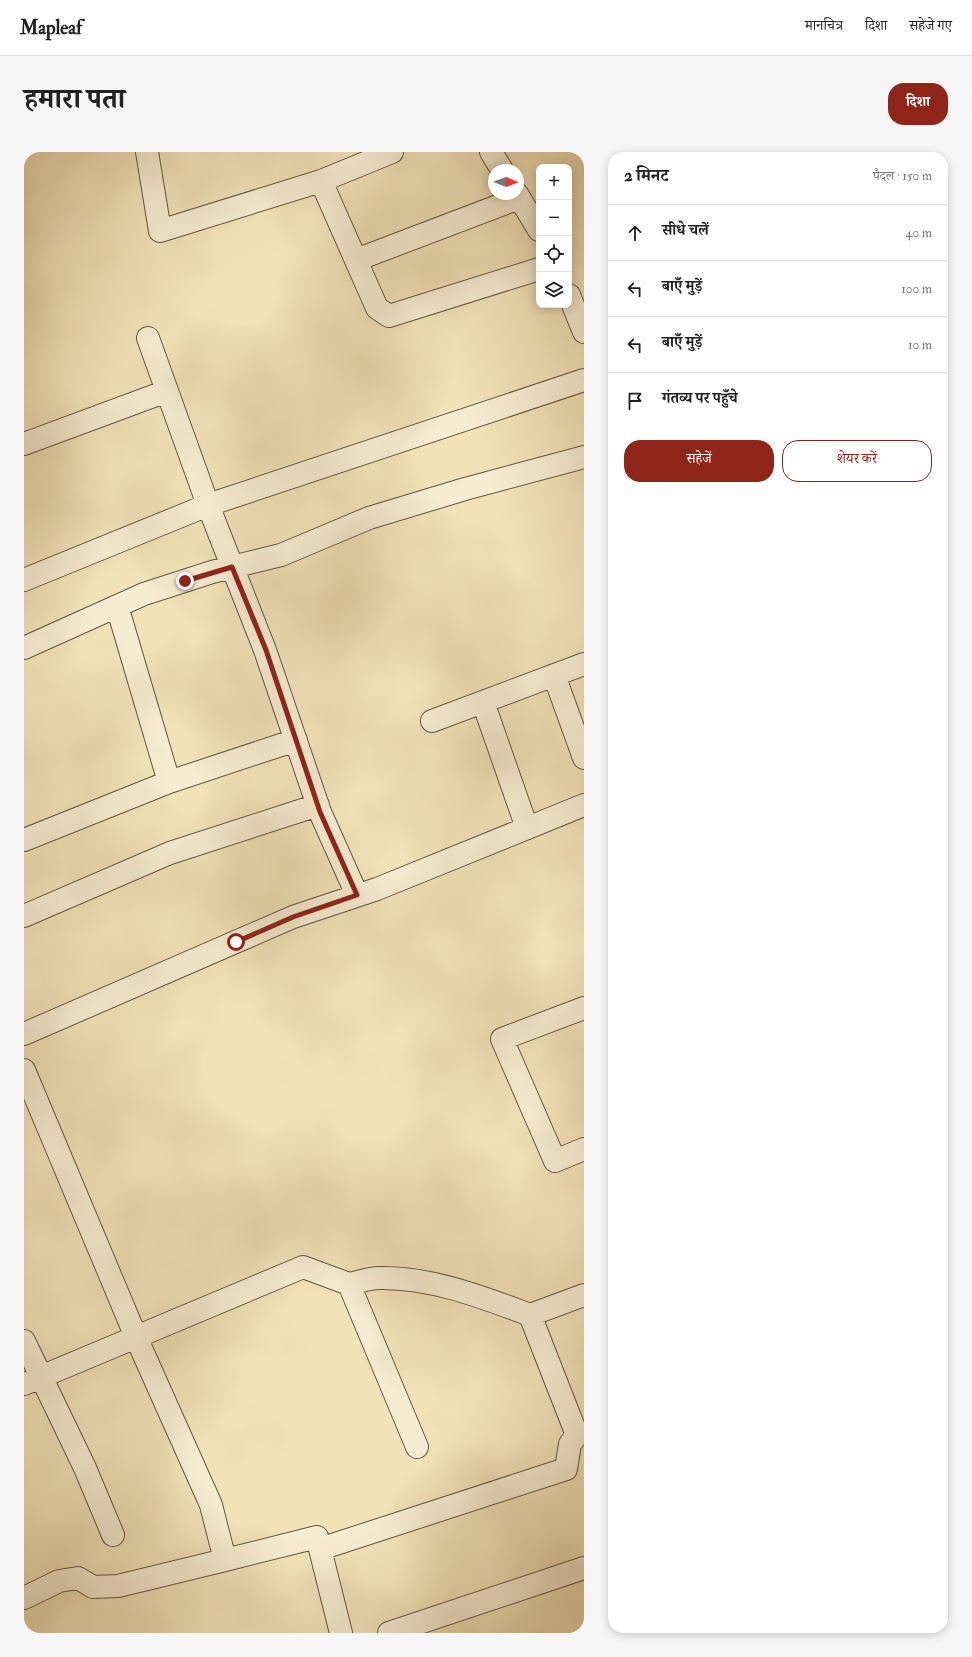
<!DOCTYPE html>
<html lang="hi">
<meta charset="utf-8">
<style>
:root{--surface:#fff;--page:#f6f6f6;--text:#222;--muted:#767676;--line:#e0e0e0;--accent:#8f2418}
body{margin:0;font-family:"IM FELL Double Pica","Noto Serif Devanagari",serif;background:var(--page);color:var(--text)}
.controls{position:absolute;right:12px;top:12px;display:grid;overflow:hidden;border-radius:8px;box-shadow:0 2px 10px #0003}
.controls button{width:36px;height:36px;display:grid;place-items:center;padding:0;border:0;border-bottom:1px solid var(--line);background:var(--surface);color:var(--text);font:20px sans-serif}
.compass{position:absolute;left:464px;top:12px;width:36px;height:36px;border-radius:50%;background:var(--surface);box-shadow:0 2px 10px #0003;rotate:91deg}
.stop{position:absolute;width:12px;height:12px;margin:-9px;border:3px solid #8f2418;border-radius:50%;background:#fff}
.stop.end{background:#8f2418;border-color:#fff;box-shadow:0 1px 4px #0008}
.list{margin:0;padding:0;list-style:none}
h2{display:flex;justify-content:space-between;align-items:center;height:52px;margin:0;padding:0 16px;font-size:17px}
h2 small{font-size:13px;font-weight:400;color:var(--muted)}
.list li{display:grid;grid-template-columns:26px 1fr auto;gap:12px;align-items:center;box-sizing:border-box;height:56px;padding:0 16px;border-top:1px solid var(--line)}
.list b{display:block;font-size:15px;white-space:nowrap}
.list em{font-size:13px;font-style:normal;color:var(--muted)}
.actions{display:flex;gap:8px;padding:12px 16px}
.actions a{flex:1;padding:9px 0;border:1px solid var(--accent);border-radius:16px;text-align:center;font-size:14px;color:var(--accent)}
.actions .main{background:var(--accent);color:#fff}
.icon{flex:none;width:22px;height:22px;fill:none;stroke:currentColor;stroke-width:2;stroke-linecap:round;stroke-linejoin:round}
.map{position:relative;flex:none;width:560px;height:1481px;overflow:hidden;border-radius:16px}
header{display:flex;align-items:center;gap:24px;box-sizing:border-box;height:56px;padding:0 20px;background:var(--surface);border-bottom:1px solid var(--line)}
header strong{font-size:19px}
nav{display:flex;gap:22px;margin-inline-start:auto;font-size:14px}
.intro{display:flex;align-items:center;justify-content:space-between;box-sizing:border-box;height:96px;padding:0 24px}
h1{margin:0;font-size:28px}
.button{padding:10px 18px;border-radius:16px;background:var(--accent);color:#fff;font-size:14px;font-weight:700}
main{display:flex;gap:24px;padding:0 24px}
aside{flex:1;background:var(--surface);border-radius:16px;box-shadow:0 2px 10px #0003}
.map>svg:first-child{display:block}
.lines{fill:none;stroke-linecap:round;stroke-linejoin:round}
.minor-casing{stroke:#645744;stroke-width:24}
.minor{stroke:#f6ecd1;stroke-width:22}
.route{stroke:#8f2418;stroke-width:5}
</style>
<header>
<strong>Mapleaf</strong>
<nav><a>मानचित्र</a><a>दिशा</a><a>सहेजे गए</a></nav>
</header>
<div class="intro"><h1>हमारा पता</h1><a class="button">दिशा</a></div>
<main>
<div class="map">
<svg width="560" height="1481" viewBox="0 0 560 1481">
<rect width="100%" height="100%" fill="#f1e2b8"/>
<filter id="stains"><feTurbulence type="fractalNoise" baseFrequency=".005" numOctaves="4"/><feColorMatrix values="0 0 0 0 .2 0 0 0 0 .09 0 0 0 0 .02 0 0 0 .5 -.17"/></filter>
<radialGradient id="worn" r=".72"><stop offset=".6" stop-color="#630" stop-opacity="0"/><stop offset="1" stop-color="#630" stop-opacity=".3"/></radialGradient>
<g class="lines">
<!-- minor casing -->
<g class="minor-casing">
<path id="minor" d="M 123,0 L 136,79 L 297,29 L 353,156 L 365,164 L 515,117
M 467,0 L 478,18
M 297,29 L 368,0
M 493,42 L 515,78
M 332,108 L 495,46
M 545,143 L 560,180
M 0,292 L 143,239
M 0,428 L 184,353 L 124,186
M 93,454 L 145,630
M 0,496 L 120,442 L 188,420 L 257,403 L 345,366 L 441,337 L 560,305
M 530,523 L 560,606
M 459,550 L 503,676
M 408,569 L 560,512
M 0,688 L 145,630 L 272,588
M 333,743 L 296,660 L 241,498 L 184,353 L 560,228
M 0,764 L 146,701 L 294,653
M 560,856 L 478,887 L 531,1009 L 560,997
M 0,882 L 269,765 L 353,737 L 560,653
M 0,918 L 112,1185 L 187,1353 L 201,1408 L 94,1434 L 69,1435 L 54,1426 L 35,1429 L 0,1446
M 560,1143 L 506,1163 L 553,1283 L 560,1281
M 0,1189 L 61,1316 L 89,1383
M 0,1232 L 279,1115 L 325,1132
M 393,1295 L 325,1132 C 335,1130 345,1126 355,1126 C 407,1125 458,1145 506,1163
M 296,1397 L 542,1317 L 546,1292 L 553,1283
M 201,1408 L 293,1385 L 317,1481
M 365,1481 L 560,1416"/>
</g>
<!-- minor -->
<use href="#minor" class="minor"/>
</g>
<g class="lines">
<!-- route -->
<path class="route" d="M 161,429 L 208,415 L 242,498 L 296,660 L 333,743 L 269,765 L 212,790"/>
</g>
<rect width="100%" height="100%" filter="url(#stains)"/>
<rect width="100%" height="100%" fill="url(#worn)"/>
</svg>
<div class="controls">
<button>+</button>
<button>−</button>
<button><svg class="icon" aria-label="locate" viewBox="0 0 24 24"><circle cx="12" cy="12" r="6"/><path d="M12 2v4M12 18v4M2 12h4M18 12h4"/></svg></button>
<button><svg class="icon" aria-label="layers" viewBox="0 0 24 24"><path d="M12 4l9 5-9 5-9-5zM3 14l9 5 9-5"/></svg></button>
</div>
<svg class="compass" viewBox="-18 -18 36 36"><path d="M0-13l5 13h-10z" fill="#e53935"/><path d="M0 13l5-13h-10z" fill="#767676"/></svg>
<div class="stop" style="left:212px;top:790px"></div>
<div class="stop end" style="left:161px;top:429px"></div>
</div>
<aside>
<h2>2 मिनट<small>पैदल · 150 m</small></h2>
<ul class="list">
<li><svg class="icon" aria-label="ahead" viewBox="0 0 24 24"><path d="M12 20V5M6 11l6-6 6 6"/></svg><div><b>सीधे चलें</b></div><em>40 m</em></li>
<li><svg class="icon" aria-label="left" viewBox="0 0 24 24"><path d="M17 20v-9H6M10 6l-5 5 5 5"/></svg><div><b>बाएँ मुड़ें</b></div><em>100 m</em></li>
<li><svg class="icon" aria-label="left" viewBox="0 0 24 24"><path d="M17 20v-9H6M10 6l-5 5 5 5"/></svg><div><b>बाएँ मुड़ें</b></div><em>10 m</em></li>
<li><svg class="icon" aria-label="arrive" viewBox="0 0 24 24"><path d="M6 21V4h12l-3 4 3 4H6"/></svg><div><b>गंतव्य पर पहुँचे</b></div></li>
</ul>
<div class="actions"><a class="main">सहेजें</a><a>शेयर करें</a></div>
</aside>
</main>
